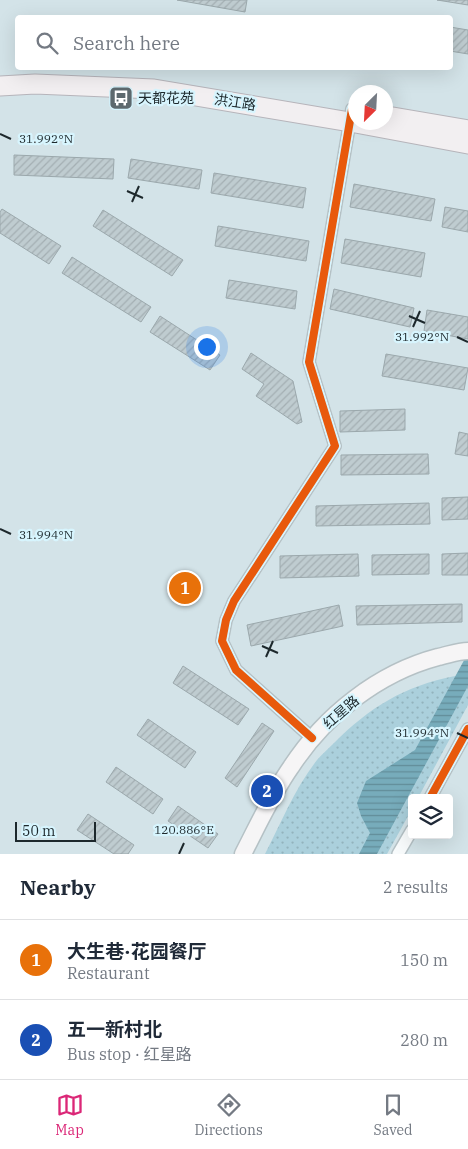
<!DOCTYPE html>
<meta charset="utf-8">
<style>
:root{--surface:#fff;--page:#f6f6f7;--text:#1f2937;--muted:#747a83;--line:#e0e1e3;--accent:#db2777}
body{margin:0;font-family:"IBM Plex Serif","Noto Sans SC",serif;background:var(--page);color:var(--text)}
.controls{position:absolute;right:15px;bottom:15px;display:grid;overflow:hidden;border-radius:5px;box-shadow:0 5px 20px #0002}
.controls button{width:45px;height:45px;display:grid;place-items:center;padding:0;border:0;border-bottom:1px solid var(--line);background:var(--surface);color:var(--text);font:25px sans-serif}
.compass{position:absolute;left:348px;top:85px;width:45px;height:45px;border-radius:50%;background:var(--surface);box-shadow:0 5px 20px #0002;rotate:204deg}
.scale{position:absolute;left:15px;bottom:12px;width:81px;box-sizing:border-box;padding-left:5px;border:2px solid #1d282c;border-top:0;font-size:14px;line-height:18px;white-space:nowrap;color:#1d282c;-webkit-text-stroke:4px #d7f5fe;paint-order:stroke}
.you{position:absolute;left:206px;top:346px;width:18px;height:18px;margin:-12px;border:4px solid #fff;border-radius:50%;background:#1a73e8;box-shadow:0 0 0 8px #1a73e833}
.badge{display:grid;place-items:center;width:32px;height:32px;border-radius:50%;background:var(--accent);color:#fff;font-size:16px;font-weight:700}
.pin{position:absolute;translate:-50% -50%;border:2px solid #fff;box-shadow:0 1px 5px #0006}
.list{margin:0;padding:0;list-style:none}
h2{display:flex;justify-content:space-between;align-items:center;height:65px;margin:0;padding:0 20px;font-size:21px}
h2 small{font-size:16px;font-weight:400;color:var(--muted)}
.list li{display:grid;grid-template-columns:32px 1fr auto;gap:15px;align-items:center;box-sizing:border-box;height:80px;padding:0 20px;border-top:1px solid var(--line)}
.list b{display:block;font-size:19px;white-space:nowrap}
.list p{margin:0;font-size:16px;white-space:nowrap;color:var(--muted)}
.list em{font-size:16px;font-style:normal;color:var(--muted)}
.icon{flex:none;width:28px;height:28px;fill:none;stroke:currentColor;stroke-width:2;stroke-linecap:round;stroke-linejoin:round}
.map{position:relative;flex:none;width:468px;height:854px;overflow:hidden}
.search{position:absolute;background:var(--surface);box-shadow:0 5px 20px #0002;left:15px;right:15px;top:15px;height:55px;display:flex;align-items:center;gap:12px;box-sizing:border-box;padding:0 18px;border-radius:5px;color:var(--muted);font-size:19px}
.sheet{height:225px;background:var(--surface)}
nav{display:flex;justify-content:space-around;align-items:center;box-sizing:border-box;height:70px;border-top:1px solid var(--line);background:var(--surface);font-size:14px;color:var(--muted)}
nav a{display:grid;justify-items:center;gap:2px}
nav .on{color:var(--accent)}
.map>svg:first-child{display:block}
.grass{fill:url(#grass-dots)}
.water{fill:url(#water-rules)}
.building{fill:url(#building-hatch);stroke:#9ba8ac}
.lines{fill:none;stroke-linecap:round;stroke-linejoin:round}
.minor-casing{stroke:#b5c1c5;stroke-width:14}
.secondary-casing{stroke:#b5c1c5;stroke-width:19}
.primary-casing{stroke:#b6b4ba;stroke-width:21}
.minor{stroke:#f8fbfc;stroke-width:11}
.secondary{stroke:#f6f5f6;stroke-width:16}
.primary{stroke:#f2eff1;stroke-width:19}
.cycleway-casing{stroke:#d7f5fe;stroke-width:11}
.cycleway{stroke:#e8590c;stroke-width:8}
.ticks{fill:none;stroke:#1d282c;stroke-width:2}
.labels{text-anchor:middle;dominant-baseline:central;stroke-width:4.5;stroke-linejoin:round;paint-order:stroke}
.poi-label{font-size:14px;fill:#1d282c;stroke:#d7f5fe;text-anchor:start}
.street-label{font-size:14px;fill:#1d282c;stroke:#d7f5fe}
.ticks-label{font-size:12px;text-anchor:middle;fill:#1d282c;stroke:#d7f5fe;stroke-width:4.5;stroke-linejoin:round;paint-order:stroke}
</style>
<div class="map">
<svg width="468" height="854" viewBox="0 0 468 854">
<defs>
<pattern id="grass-dots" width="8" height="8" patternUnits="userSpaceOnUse" patternTransform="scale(1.25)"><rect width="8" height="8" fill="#abd0dc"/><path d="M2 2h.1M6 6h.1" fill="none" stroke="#93b3bd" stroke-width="1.8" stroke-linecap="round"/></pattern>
<pattern id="water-rules" width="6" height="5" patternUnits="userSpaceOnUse" patternTransform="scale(1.25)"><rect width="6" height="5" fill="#77acbb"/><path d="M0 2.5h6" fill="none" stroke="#618c98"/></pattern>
<pattern id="building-hatch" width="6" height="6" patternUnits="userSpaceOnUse" patternTransform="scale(1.25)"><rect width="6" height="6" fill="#bfccd0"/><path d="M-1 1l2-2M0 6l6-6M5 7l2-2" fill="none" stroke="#a4afb3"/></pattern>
</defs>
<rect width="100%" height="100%" fill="#d3e3e8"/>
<!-- grass -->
<path class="grass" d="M 455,676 L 468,676 L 468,705 L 418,798 L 412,798 L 412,809 L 387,854 L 265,854 C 281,823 295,788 317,760 C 322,754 328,749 333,744 C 370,707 404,686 455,676 Z"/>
<!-- water -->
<path class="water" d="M 468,653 L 468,686 L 377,854 L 359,854 L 370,833 L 361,816 L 357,803 L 366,781 L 415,750 Z"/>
<!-- building -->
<path class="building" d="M 177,0 L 247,0 L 245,12 Z
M 437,0 L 468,0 L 468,5 Z
M 450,27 L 468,30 L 468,54 L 450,51 Z
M 14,155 L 114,159 L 113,179 L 14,175 Z
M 131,159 L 202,170 L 199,189 L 128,178 Z
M 214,173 L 306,188 L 303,208 L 211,193 Z
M 354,184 L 435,199 L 431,221 L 350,207 Z
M 445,207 L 468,211 L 468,232 L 442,227 Z
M 2,209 L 61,246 L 49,264 L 0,233 L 0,212 Z
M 103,210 L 183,260 L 172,276 L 93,226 Z
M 218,226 L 309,241 L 306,261 L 215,246 Z
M 345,239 L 425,253 L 421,277 L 341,263 Z
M 72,257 L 151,307 L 141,322 L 62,273 Z
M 229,280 L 297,291 L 295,309 L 226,298 Z
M 334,289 L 414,308 L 410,327 L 330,309 Z
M 427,310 L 468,317 L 468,339 L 424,331 Z
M 160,316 L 220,355 L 210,370 L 150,332 Z
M 251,353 L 293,381 L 302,422 L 297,424 L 256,396 L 264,384 L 242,369 Z
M 386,354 L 468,368 L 464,390 L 382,376 Z
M 405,409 L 405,430 L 340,432 L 340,411 Z
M 459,432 L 468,434 L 468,456 L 455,454 Z
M 428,454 L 429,474 L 341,475 L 341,455 Z
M 468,497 L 468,519 L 442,520 L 442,498 Z
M 429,503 L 430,524 L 316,526 L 316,506 Z
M 468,553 L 468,575 L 442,575 L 442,554 Z
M 358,554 L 359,576 L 280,578 L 280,556 Z
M 429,554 L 429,574 L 372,575 L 372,555 Z
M 462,604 L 462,622 L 357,625 L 356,606 Z
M 339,605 L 343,626 L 251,646 L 247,625 Z
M 183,666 L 249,709 L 238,725 L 173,683 Z
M 148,719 L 196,752 L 185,768 L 137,735 Z
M 262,723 L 274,731 L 237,787 L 225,778 Z
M 116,767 L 163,799 L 153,814 L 106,782 Z
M 178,806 L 218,834 L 208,848 L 168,821 Z
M 88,814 L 134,845 L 128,854 L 114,854 L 77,830 Z"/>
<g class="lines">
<!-- minor casing -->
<g class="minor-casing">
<path id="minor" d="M 312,738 L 236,670 L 222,641 L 226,620 L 234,601 L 335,446 L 309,362 L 352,109
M 430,798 L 468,729
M 398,854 L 412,830"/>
</g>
<!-- secondary casing -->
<g class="secondary-casing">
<path id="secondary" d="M 243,854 C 258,825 272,794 291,767 C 325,715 378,673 438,657 C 448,655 458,651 468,651"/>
</g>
<!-- primary casing -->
<g class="primary-casing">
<path id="primary" d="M 0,86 L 35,84 L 154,89 L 350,122 L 468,144
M 393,117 L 468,130"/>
</g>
<!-- minor -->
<use href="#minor" class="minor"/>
<!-- secondary -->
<use href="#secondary" class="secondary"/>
<!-- primary -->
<use href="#primary" class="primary"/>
<!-- cycleway casing -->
<g class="cycleway-casing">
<path id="cycleway" d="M 312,738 L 236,670 L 222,641 L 226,620 L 234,601 L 335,446 L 309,362 L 352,109
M 430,798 L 468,729"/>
</g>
<!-- cycleway -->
<use href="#cycleway" class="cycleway"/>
</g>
<!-- ticks -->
<path class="ticks" d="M 0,134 L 11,139M 127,191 L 143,198M 132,202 L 139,186M 409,316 L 425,323M 413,327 L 420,311M 457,337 L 468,342M 0,529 L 11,534M 262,646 L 278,653M 266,657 L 273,641M 457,733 L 468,738M 179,854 L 184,843"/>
<!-- icons -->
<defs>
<g id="bus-square" transform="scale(1.25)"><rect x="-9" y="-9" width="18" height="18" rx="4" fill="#5d696e" stroke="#d7f5fe"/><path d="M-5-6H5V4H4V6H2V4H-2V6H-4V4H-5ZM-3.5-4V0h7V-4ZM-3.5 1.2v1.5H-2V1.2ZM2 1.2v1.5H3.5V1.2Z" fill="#fff"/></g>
</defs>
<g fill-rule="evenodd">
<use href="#bus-square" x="121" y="98"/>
</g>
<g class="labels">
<!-- poi labels -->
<g class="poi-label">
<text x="138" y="98">天都花苑</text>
</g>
<!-- street labels -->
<g class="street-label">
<text transform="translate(235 102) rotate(9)">洪江路</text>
<text transform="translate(341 712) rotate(-41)">红星路</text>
</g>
</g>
<g class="ticks-label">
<text x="46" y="143">31.992°N</text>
<text x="422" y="341">31.992°N</text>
<text x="46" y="539">31.994°N</text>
<text x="422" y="737">31.994°N</text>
<text x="184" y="834">120.886°E</text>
</g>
</svg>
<div class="controls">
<button><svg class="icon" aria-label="layers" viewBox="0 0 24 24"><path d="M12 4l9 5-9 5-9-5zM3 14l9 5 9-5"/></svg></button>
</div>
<svg class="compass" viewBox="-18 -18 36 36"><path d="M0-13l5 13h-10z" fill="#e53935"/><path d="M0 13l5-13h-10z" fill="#747a83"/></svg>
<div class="scale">50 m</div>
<div class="you"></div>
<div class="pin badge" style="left:185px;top:588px;background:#e8710a">1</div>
<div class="pin badge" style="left:267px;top:791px;background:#1a4fb4">2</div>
<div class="search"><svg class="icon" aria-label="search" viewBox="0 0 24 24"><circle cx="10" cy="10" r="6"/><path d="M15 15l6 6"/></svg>Search here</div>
</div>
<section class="sheet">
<h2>Nearby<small>2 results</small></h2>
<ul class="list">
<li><span class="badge" style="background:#e8710a">1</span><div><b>大生巷·花园餐厅</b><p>Restaurant</p></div><em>150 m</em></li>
<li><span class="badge" style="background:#1a4fb4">2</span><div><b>五一新村北</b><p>Bus stop · 红星路</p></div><em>280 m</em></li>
</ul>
</section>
<nav>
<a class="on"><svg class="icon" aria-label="map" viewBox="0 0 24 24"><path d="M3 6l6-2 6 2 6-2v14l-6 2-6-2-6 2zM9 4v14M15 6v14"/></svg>Map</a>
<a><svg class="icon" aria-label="directions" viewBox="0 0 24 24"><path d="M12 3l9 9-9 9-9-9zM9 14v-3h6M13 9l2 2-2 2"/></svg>Directions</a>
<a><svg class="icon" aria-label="saved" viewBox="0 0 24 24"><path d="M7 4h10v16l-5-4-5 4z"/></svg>Saved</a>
</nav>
